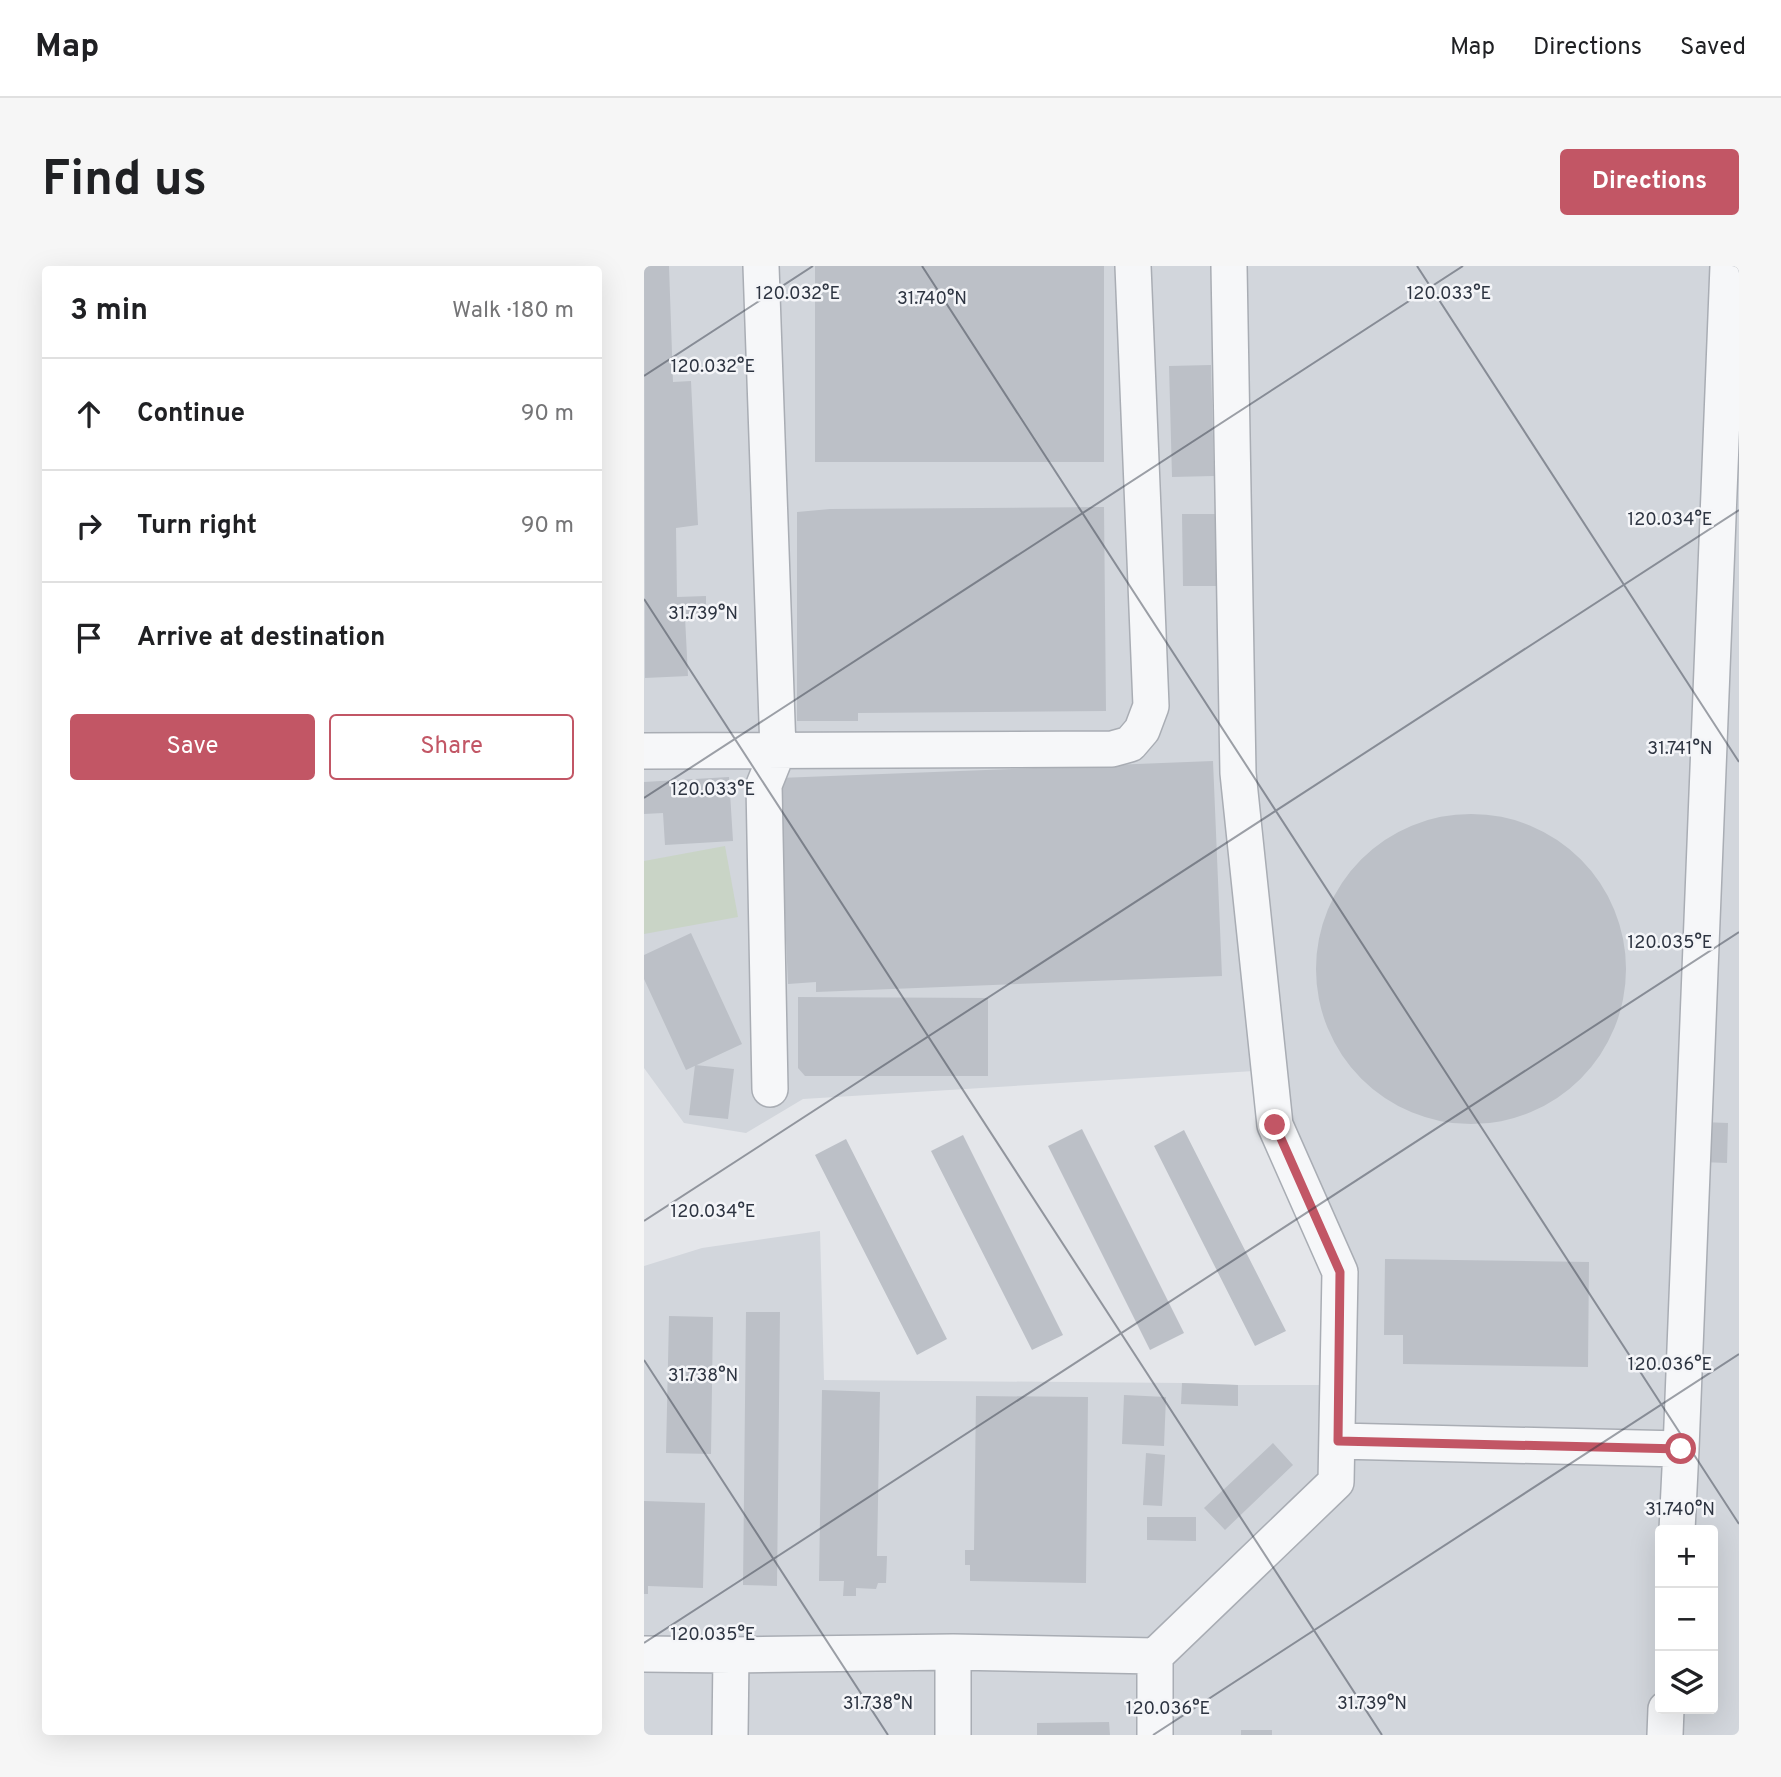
<!DOCTYPE html>
<meta charset="utf-8">
<style>
:root{--surface:#fff;--page:#f6f6f6;--text:#202124;--muted:#757577;--line:#e0e0e0;--accent:#c25665}
body{margin:0;font-family:Overpass,sans-serif;background:var(--page);color:var(--text)}
.controls{position:absolute;right:21px;bottom:21px;display:grid;overflow:hidden;border-radius:7px;box-shadow:0 7px 28px #0002}
.controls button{width:63px;height:63px;display:grid;place-items:center;padding:0;border:0;border-bottom:2px solid var(--line);background:var(--surface);color:var(--text);font:35px sans-serif}
.stop{position:absolute;width:21px;height:21px;margin:-16px;border:5px solid #c25665;border-radius:50%;background:#fff}
.stop.end{background:#c25665;border-color:#fff;box-shadow:0 2px 7px #0008}
.list{margin:0;padding:0;list-style:none}
h2{display:flex;justify-content:space-between;align-items:center;height:91px;margin:0;padding:0 28px;font-size:30px}
h2 small{font-size:23px;font-weight:400;color:var(--muted)}
.list li{display:grid;grid-template-columns:46px 1fr auto;gap:21px;align-items:center;box-sizing:border-box;height:112px;padding:0 28px;border-top:2px solid var(--line)}
.list b{display:block;font-size:26px;white-space:nowrap}
.list em{font-size:23px;font-style:normal;color:var(--muted)}
.actions{display:flex;gap:14px;padding:21px 28px}
.actions a{flex:1;padding:16px 0;border:2px solid var(--accent);border-radius:7px;text-align:center;font-size:24px;color:var(--accent)}
.actions .main{background:var(--accent);color:#fff}
.icon{flex:none;width:38px;height:38px;fill:none;stroke:currentColor;stroke-width:2;stroke-linecap:round;stroke-linejoin:round}
.map{position:relative;flex:none;width:1095px;height:1469px;overflow:hidden;border-radius:7px}
header{display:flex;align-items:center;gap:42px;box-sizing:border-box;height:98px;padding:0 35px;background:var(--surface);border-bottom:2px solid var(--line)}
header strong{font-size:33px}
nav{display:flex;gap:38px;margin-inline-start:auto;font-size:24px}
.intro{display:flex;align-items:center;justify-content:space-between;box-sizing:border-box;height:168px;padding:0 42px}
h1{margin:0;font-size:49px}
.button{padding:18px 32px;border-radius:7px;background:var(--accent);color:#fff;font-size:24px;font-weight:700}
main{display:flex;gap:42px;padding:0 42px}
aside{flex:1;background:var(--surface);border-radius:7px;box-shadow:0 7px 28px #0002}
.map>svg:first-child{display:block}
.built{fill:#d2d6dc;fill-rule:evenodd}
.green{fill:#c9d4c6}
.building{fill:#bcc0c7}
.lines{fill:none;stroke-linecap:round;stroke-linejoin:round}
.minor-casing{stroke:#a9adb4;stroke-width:38}
.minor{stroke:#f6f7f9;stroke-width:35}
.route{stroke:#c25665;stroke-width:9}
.ticks{fill:none;stroke:#2d3441;stroke-width:2;stroke-opacity:0.45}
.ticks-label{font-size:18px;text-anchor:middle;fill:#2d3441;stroke:#f4f5f8;stroke-width:5;stroke-linejoin:round;paint-order:stroke}
</style>
<header>
<strong>Map</strong>
<nav><a>Map</a><a>Directions</a><a>Saved</a></nav>
</header>
<div class="intro"><h1>Find us</h1><a class="button">Directions</a></div>
<main>
<aside>
<h2>3 min<small>Walk · 180 m</small></h2>
<ul class="list">
<li><svg class="icon" aria-label="ahead" viewBox="0 0 24 24"><path d="M12 20V5M6 11l6-6 6 6"/></svg><div><b>Continue</b></div><em>90 m</em></li>
<li><svg class="icon" aria-label="right" viewBox="0 0 24 24"><path d="M7 20v-9h11M14 6l5 5-5 5"/></svg><div><b>Turn right</b></div><em>90 m</em></li>
<li><svg class="icon" aria-label="arrive" viewBox="0 0 24 24"><path d="M6 21V4h12l-3 4 3 4H6"/></svg><div><b>Arrive at destination</b></div></li>
</ul>
<div class="actions"><a class="main">Save</a><a>Share</a></div>
</aside>
<div class="map">
<svg width="1095" height="1469" viewBox="0 0 1095 1469">
<rect width="100%" height="100%" fill="#e4e6ea"/>
<!-- built -->
<path class="built" d="M 0,0 L 1095,0 L 1095,1469 L 0,1469 L 0,1000 L 58,982 L 176,965 L 180,1114 L 538,1117 L 594,1119 L 675,1119 L 680,1007 L 610,805 L 159,833 L 102,867 L 40,857 L 0,802 ZM 1016,1264 L 1069,1264 L 1069,1443 L 1016,1443 Z"/>
<!-- green -->
<path class="green" d="M 81,580 L 94,651 L 0,668 L 0,595 Z"/>
<!-- building -->
<path class="building" d="M 0,0 L 25,0 L 29,116 L 47,115 L 54,259 L 32,262 L 33,331 L 62,330 L 62,350 L 41,351 L 44,410 L 1,412 Z
M 171,0 L 460,0 L 460,196 L 171,196 Z
M 567,99 L 570,210 L 528,211 L 525,100 Z
M 460,241 L 462,445 L 214,447 L 214,455 L 153,455 L 153,246 L 186,243 Z
M 538,248 L 572,248 L 573,320 L 539,320 Z
M 569,495 L 578,710 L 172,726 L 172,716 L 144,718 L 135,512 Z
M 85,511 L 89,575 L 21,579 L 19,547 L 0,548 L 0,516 Z
M672 703a155 155 0 1 1 310 0a155 155 0 1 1-310 0Z
M 47,667 L 98,778 L 42,804 L 0,713 L 0,689 Z
M 154,731 L 344,732 L 344,810 L 161,810 L 154,802 Z
M 51,799 L 90,803 L 84,853 L 45,849 Z
M 1058,856 L 1084,857 L 1083,897 L 1057,896 Z
M 438,863 L 540,1067 L 506,1084 L 404,880 Z
M 540,864 L 642,1065 L 611,1080 L 510,880 Z
M 319,869 L 419,1069 L 388,1084 L 287,885 Z
M 202,873 L 303,1073 L 273,1089 L 171,889 Z
M 741,993 L 945,996 L 944,1101 L 759,1098 L 759,1069 L 740,1069 Z
M 102,1046 L 136,1046 L 133,1320 L 99,1319 Z
M 25,1050 L 69,1051 L 67,1188 L 22,1187 Z
M 538,1117 L 594,1119 L 594,1140 L 537,1138 Z
M 178,1124 L 236,1126 L 233,1290 L 243,1290 L 242,1317 L 234,1317 L 232,1323 L 212,1322 L 212,1330 L 199,1330 L 200,1315 L 175,1315 Z
M 480,1129 L 522,1131 L 520,1180 L 478,1178 Z
M 332,1130 L 444,1131 L 442,1317 L 326,1315 L 326,1299 L 321,1299 L 321,1284 L 330,1284 Z
M 629,1177 L 649,1199 L 581,1264 L 560,1242 Z
M 502,1187 L 521,1189 L 518,1240 L 499,1239 Z
M 0,1235 L 61,1237 L 59,1322 L 4,1320 L 4,1328 L 0,1328 Z
M 503,1251 L 552,1251 L 552,1275 L 503,1274 Z
M 465,1456 L 466,1469 L 393,1469 L 393,1457 Z
M 597,1464 L 628,1464 L 628,1469 L 597,1469 Z"/>
<g class="lines">
<!-- minor casing -->
<g class="minor-casing">
<path id="minor" d="M 117,0 L 134,484 L 120,519 L 126,823
M 0,485 L 468,483 L 486,478 L 498,464 L 507,440 L 489,0
M 694,1175 L 1037,1183
M 1033,1264 L 1037,1183 L 1084,0
M 309,1386 L 309,1469
M 0,1388 L 87,1389 L 309,1386 L 511,1390 L 692,1216 L 696,1006 L 631,859 L 594,507 L 585,0
M 86,1469 L 87,1389
M 511,1469 L 511,1390
M 1021,1469 L 1022,1443"/>
</g>
<!-- minor -->
<use href="#minor" class="minor"/>
</g>
<g class="lines">
<!-- route -->
<path class="route" d="M 631,859 L 696,1006 L 694,1175 L 1037,1183"/>
</g>
<!-- ticks -->
<path class="ticks" d="M 278,0 L 1095,1258M 773,0 L 1095,496M 0,110 L 169,0M 0,333 L 738,1469M 0,532 L 819,0M 0,955 L 1095,244M 0,1094 L 244,1469M 0,1377 L 1095,666M 509,1469 L 1095,1088"/>
<g class="ticks-label">
<text x="154" y="33">120.032°E</text>
<text x="805" y="33">120.033°E</text>
<text x="288" y="38">31.740°N</text>
<text x="69" y="106">120.032°E</text>
<text x="1026" y="259">120.034°E</text>
<text x="59" y="353">31.739°N</text>
<text x="1036" y="488">31.741°N</text>
<text x="69" y="529">120.033°E</text>
<text x="1026" y="682">120.035°E</text>
<text x="69" y="951">120.034°E</text>
<text x="1026" y="1104">120.036°E</text>
<text x="59" y="1115">31.738°N</text>
<text x="1036" y="1249">31.740°N</text>
<text x="69" y="1374">120.035°E</text>
<text x="234" y="1443">31.738°N</text>
<text x="728" y="1443">31.739°N</text>
<text x="524" y="1448">120.036°E</text>
</g>
</svg>
<div class="controls">
<button>+</button>
<button>−</button>
<button><svg class="icon" aria-label="layers" viewBox="0 0 24 24"><path d="M12 4l9 5-9 5-9-5zM3 14l9 5 9-5"/></svg></button>
</div>
<div class="stop" style="left:1037px;top:1183px"></div>
<div class="stop end" style="left:631px;top:859px"></div>
</div>
</main>
